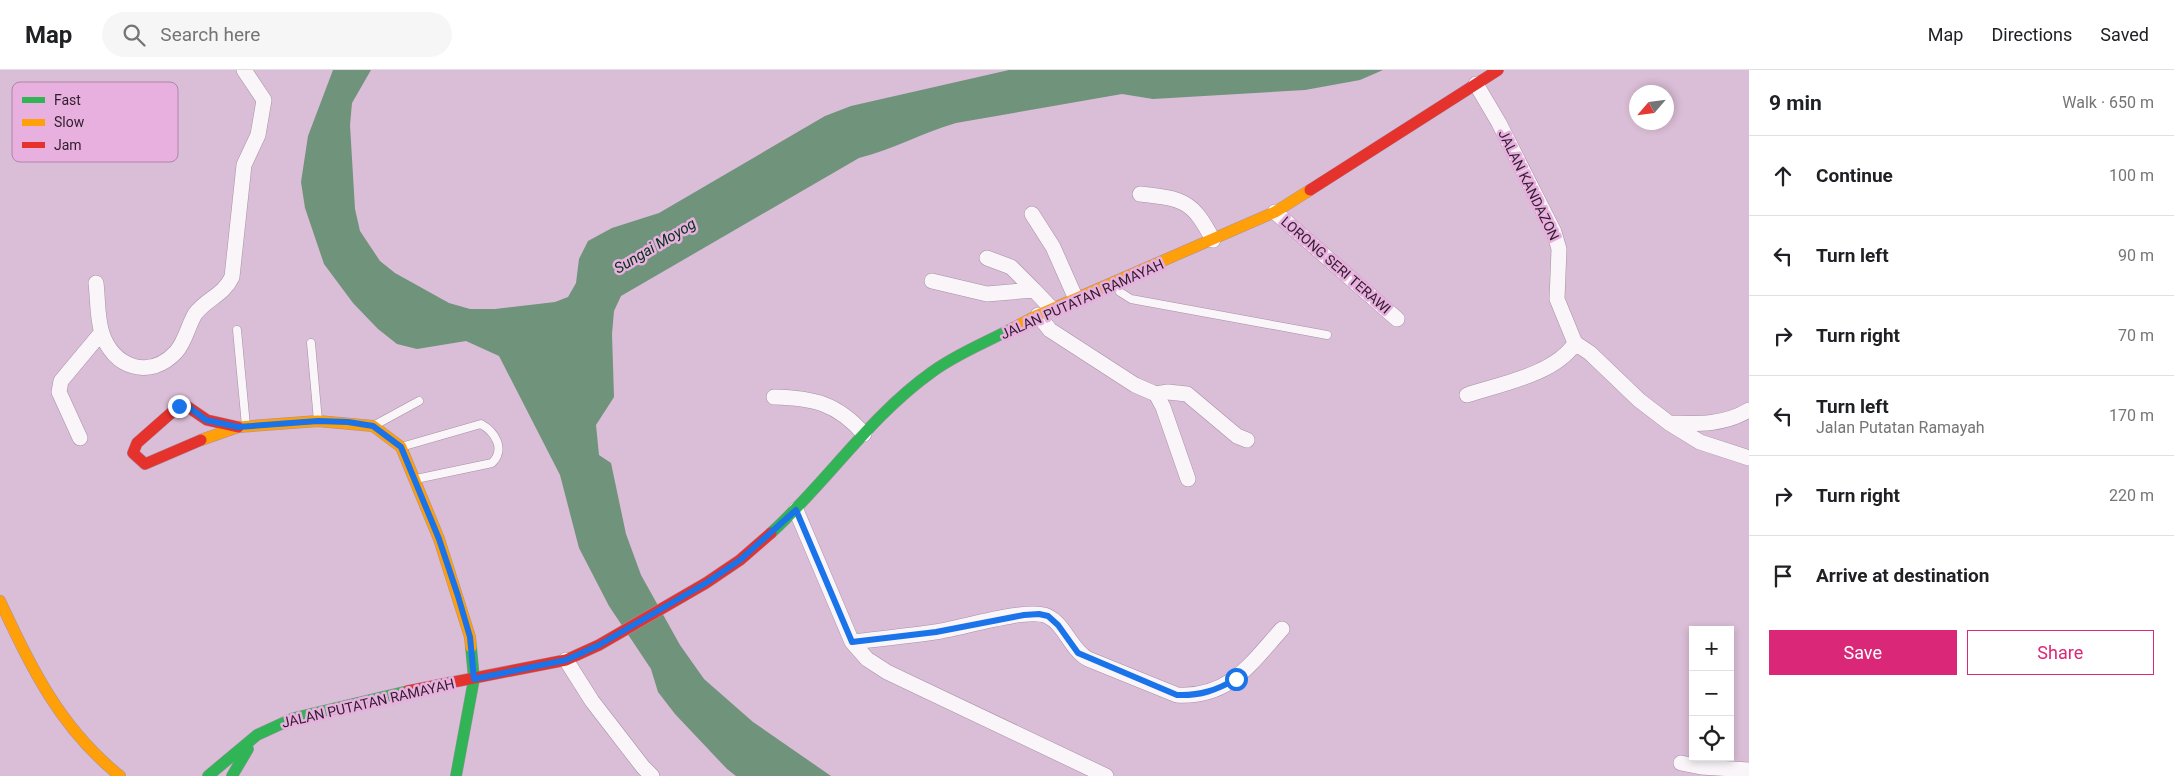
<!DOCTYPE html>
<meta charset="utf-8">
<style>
:root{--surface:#fff;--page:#f6f6f6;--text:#202124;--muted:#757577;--line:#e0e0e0;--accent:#db2777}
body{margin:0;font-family:Roboto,sans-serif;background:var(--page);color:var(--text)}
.controls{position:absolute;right:15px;bottom:15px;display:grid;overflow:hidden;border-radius:0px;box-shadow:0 2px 8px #0003}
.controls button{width:45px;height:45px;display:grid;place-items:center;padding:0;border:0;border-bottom:1px solid var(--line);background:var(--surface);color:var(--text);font:25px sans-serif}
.compass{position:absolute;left:1629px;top:15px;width:45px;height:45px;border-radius:50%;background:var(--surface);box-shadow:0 2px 8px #0003;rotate:242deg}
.stop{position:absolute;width:15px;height:15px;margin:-11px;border:4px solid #1a73e8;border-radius:50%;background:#fff}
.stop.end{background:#1a73e8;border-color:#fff;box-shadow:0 1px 5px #0008}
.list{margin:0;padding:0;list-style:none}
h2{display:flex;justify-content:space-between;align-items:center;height:65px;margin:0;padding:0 20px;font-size:21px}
h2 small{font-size:16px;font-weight:400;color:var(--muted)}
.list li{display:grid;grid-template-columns:32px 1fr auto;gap:15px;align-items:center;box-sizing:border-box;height:80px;padding:0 20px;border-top:1px solid var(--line)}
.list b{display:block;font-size:19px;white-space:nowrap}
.list p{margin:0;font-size:16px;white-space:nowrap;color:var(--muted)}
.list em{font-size:16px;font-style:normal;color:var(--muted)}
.actions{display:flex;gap:10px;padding:15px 20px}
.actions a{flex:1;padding:11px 0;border:1px solid var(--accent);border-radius:0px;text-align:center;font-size:18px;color:var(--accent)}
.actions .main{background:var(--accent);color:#fff}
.icon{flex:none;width:28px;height:28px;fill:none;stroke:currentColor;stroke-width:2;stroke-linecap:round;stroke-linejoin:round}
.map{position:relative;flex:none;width:1749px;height:706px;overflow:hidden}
header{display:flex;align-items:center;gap:30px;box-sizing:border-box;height:70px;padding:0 25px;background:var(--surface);border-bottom:1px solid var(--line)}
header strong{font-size:24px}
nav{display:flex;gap:28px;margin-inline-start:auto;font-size:18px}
.search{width:350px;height:45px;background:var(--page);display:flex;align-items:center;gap:12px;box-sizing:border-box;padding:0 18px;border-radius:28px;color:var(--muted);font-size:19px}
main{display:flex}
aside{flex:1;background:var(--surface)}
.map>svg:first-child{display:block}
.water{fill:#70937c}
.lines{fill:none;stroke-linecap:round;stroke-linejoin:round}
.lane-casing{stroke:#a690a3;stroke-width:9}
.street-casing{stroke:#a690a3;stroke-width:16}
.fast-casing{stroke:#a690a3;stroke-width:12}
.slow-casing{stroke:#a690a3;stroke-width:12}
.jam-casing{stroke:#a690a3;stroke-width:12}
.lane{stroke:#f9f5f9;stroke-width:8}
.street{stroke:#f9f5f9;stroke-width:15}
.fast{stroke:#30b455;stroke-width:11}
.slow{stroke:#ff9f0a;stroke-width:11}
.jam{stroke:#e5322d;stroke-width:11}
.route{stroke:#1a73e8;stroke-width:6}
.labels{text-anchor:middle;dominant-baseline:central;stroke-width:5;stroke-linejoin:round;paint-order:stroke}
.street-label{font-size:14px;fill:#301c2d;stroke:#e7b0de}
.water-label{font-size:15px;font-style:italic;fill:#003315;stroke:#e7b0de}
.key{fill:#e7b0de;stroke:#b084a9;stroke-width:1}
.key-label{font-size:14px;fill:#301c2d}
</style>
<header>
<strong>Map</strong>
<div class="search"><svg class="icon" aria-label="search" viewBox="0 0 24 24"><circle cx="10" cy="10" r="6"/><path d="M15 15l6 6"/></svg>Search here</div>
<nav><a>Map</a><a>Directions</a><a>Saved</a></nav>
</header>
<main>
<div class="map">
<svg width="1749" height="706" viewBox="0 0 1749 706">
<rect width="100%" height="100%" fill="#dabdd6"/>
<!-- water -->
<path class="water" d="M 333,0 L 371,0 L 352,33 L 350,55 L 355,139 L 360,161 L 380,191 L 395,203 L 449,233 L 470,239 L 495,239 L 555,232 L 568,227 L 576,213 L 579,189 L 588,171 L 612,158 L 659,143 L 825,46 L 851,36 L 1009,0 L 1383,0 L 1360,10 L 1305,20 L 1153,29 L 1122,24 L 956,53 C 922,63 892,80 859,88 L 621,226 L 614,241 L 612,264 L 614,327 L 596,355 L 599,385 L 611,393 L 626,464 L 641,505 L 680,575 L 704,609 L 753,652 L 831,706 L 736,706 L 727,699 L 675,644 L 658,622 L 651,599 L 609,536 L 579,478 L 560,405 L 499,286 L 466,271 L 417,279 L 397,274 L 378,259 L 353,233 L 324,194 L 305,138 L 301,112 L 308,66 Z"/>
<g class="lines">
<!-- lane casing -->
<g class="lane-casing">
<path id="lane" d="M 1114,213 L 1120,222 L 1131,229 L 1327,265
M 237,260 L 246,356
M 311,273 L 318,351
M 375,355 L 419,331
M 401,377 L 481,354 C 495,362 506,379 492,393 L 416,409"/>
</g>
<!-- street casing -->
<g class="street-casing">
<path id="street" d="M 1476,14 L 1499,53 L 1554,162 L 1559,179 L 1557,229 L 1575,273 L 1590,283 L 1639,330 L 1669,353 L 1700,372 L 1749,388
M 1140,124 C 1184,129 1192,130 1213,170
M 1275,142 L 1397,249
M 1032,144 L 1053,177 L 1076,229
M 987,188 L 1011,197 L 1034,220
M 932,211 L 987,224 L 1034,220 L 1052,239
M 96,213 C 98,229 97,248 102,263 C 113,298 150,310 176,282 C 185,272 188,256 195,244 C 207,228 223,226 232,207 L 244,95 L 258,65 L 264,30 L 244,0
M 1038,245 L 1050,260 L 1135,315 L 1156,324 L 1163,337 L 1188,409
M 1156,324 L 1168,322 L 1187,324 L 1237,366 L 1247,370
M 1467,325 C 1500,314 1556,304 1575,273
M 774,327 C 813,328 837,333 864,364
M 1670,353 C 1699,354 1724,355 1749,340
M 80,368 L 59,322 L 61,311 L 101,263
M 796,440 L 852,572 L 867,589 L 887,602 L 1106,706
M 852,572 C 879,569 907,566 935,562 C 959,559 1027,537 1047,546 C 1065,554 1070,579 1088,589 L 1177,625 C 1230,628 1251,593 1282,559
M 566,590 L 592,631 L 643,697 L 652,706
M 1681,693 L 1701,697 L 1749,700"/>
</g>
<!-- fast casing -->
<g class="fast-casing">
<path id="fast" d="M 771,463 C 827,412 870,346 932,302 C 956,284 987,272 1013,258
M 208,706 L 257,665 L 294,648 L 408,621
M 232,706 L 248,679
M 456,706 L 474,609 L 471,577"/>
</g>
<!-- slow casing -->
<g class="slow-casing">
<path id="slow" d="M 1013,258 L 1038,245 L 1275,142 L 1310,120
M 201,370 L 238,357 L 318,351 L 373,356 L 401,377 L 439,469 L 470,567 L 471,577
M 0,531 C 32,599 60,658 120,706"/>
</g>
<!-- jam casing -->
<g class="jam-casing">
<path id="jam" d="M 1310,120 L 1498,0
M 201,370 L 145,394 L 133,383 L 137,373 L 179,336 L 185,335 L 207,350 L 238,357
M 408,621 L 566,590 L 599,575 L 706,513 L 740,490 L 771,463"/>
</g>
<!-- lane -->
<use href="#lane" class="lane"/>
<!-- street -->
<use href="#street" class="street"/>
<!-- fast -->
<use href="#fast" class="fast"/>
<!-- slow -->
<use href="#slow" class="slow"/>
<!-- jam -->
<use href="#jam" class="jam"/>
</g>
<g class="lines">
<!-- route -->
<path class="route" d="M 179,336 L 186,335 L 206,350 L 238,357 L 318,351 L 348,352 L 373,356 L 401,377 L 439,469 L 458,526 L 470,567 L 474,609 L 566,590 L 599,575 L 706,513 L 740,490 L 796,440 L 852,572 L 936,562 L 1024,545 L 1039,544 L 1048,546 L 1058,555 L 1078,583 L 1177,625 C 1200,626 1217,620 1236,609"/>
</g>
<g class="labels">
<!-- street labels -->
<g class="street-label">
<text transform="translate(1529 115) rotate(64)">JALAN KANDAZON</text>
<text transform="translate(1336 195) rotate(41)">LORONG SERI TERAWI</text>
<text transform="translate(1082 229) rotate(-24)">JALAN PUTATAN RAMAYAH</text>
<text transform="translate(368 633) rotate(-13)">JALAN PUTATAN RAMAYAH</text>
</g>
<!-- water labels -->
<g class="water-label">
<text transform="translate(655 176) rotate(-31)">Sungai Moyog</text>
</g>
</g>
<!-- legend -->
<rect x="12" y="12" width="166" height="80" rx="8" class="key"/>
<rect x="22" y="27" width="23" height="6" fill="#30b455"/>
<rect x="22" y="49" width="23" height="7" fill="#ff9f0a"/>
<rect x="22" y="72" width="23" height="6" fill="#e5322d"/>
<g class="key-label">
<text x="54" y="35">Fast</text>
<text x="54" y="57">Slow</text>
<text x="54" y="80">Jam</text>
</g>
</svg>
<div class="controls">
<button>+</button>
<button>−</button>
<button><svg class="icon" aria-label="locate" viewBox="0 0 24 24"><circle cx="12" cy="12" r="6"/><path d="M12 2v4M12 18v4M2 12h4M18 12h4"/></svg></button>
</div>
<svg class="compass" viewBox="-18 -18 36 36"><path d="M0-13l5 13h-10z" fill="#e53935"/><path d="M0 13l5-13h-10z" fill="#757577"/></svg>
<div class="stop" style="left:1236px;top:609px"></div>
<div class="stop end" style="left:179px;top:336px"></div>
</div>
<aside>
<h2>9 min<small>Walk · 650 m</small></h2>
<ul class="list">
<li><svg class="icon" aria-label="ahead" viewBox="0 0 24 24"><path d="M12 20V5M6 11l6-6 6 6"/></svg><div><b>Continue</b></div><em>100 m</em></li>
<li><svg class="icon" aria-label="left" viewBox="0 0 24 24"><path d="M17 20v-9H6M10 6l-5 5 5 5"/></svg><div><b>Turn left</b></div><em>90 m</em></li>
<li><svg class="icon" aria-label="right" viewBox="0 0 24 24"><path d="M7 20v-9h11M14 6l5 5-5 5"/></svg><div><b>Turn right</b></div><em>70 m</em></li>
<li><svg class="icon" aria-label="left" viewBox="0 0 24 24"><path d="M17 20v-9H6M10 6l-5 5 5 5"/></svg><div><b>Turn left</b><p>Jalan Putatan Ramayah</p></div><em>170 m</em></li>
<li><svg class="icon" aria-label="right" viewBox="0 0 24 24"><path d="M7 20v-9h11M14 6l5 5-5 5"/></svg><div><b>Turn right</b></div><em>220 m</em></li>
<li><svg class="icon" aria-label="arrive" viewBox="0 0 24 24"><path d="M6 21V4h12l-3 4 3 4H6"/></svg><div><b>Arrive at destination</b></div></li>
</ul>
<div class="actions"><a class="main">Save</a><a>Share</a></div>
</aside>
</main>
